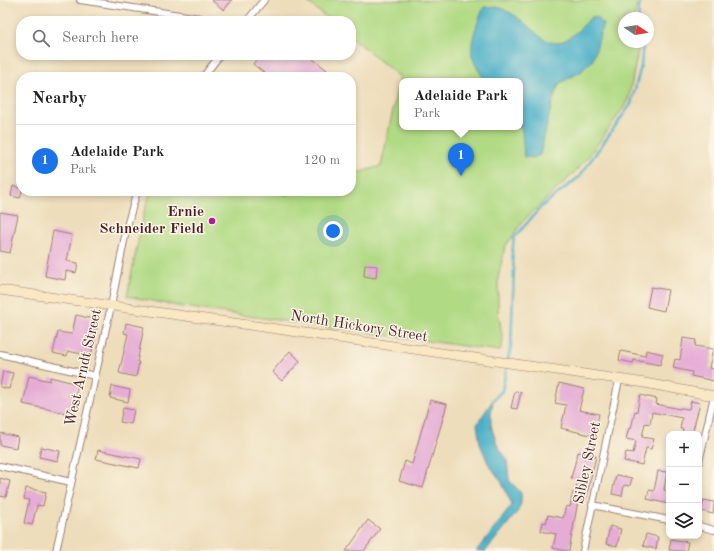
<!DOCTYPE html>
<meta charset="utf-8">
<style>
:root{--surface:#fff;--page:#f2f2f2;--text:#222;--muted:#767676;--line:#e0e0e0;--accent:#1a73e8}
body{margin:0;font-family:"Old Standard TT",serif;background:var(--page);color:var(--text)}
.controls{position:absolute;right:12px;bottom:12px;display:grid;overflow:hidden;border-radius:8px;box-shadow:0 2px 6px #0003}
.controls button{width:36px;height:36px;display:grid;place-items:center;padding:0;border:0;border-bottom:1px solid var(--line);background:var(--surface);color:var(--text);font:20px sans-serif}
.compass{position:absolute;left:618px;top:12px;width:36px;height:36px;border-radius:50%;background:var(--surface);box-shadow:0 2px 6px #0003;rotate:102deg}
.you{position:absolute;left:333px;top:231px;width:14px;height:14px;margin:-10px;border:3px solid #fff;border-radius:50%;background:#1a73e8;box-shadow:0 0 0 6px #1a73e833}
.badge{display:grid;place-items:center;width:26px;height:26px;border-radius:50%;background:var(--accent);color:#fff;font-size:13px;font-weight:700}
.pin{position:absolute;translate:-50% -33px;filter:drop-shadow(0 1px 2px #0008)}
.pin::after{content:'';position:absolute;top:21px;width:14px;height:12px;background:inherit;clip-path:polygon(0 0,100% 0,50% 100%)}
.popup{position:absolute;left:399px;top:78px;width:124px;height:52px;box-sizing:border-box;display:grid;place-content:center;border-radius:8px;background:var(--surface);filter:drop-shadow(0 1px 3px #0005);font-size:13px;white-space:nowrap;color:var(--muted)}
.popup b{font-size:15px;color:var(--text)}
.popup::after{content:'';position:absolute;left:50%;top:100%;margin-left:-8px;border:8px solid transparent;border-top-color:var(--surface)}
.list{margin:0;padding:0;list-style:none}
h2{display:flex;justify-content:space-between;align-items:center;height:52px;margin:0;padding:0 16px;font-size:17px}
h2 small{font-size:13px;font-weight:400;color:var(--muted)}
.list li{display:grid;grid-template-columns:26px 1fr auto;gap:12px;align-items:center;box-sizing:border-box;height:72px;padding:0 16px;border-top:1px solid var(--line)}
.list b{display:block;font-size:15px;white-space:nowrap}
.list p{margin:0;font-size:13px;white-space:nowrap;color:var(--muted)}
.list em{font-size:13px;font-style:normal;color:var(--muted)}
.icon{flex:none;width:22px;height:22px;fill:none;stroke:currentColor;stroke-width:2;stroke-linecap:round;stroke-linejoin:round}
.map{position:relative;flex:none;width:714px;height:551px;overflow:hidden}
.search{position:absolute;background:var(--surface);box-shadow:0 2px 6px #0003;left:16px;top:16px;width:340px;height:44px;display:flex;align-items:center;gap:10px;box-sizing:border-box;padding:0 14px;border-radius:16px;color:var(--muted);font-size:15px}
.panel{position:absolute;background:var(--surface);box-shadow:0 2px 6px #0003;left:16px;top:72px;width:340px;height:124px;border-radius:16px}
.map>svg:first-child{display:block}
.green{fill:#b1da84;stroke:#7e7c58;fill-rule:evenodd}
.water{fill:#49b0c8;stroke:#4a687a}
.lines{fill:none;stroke-linecap:round;stroke-linejoin:round}
.stream{stroke:#49b0c8;stroke-width:2.5}
.building{fill:#e5acd6}
.street-casing{stroke:#9c7e72;stroke-width:8}
.secondary-casing{stroke:#9c7e72;stroke-width:10}
.street{stroke:#fff;stroke-width:6}
.secondary{stroke:#fae7c3;stroke-width:9}
.poi-dot{fill:#b5179e;stroke:#fcf5e5;stroke-width:1.5}
.labels{text-anchor:middle;dominant-baseline:central;stroke-width:3;stroke-linejoin:round;paint-order:stroke}
.poi-label{font-size:15px;font-weight:bold;fill:#4a1f2b;stroke:#fcf5e5;text-anchor:end}
.street-label{font-size:15px;fill:#4a1f2b;stroke:#fcf5e5}
</style>
<div class="map">
<svg width="714" height="551" viewBox="0 0 714 551">
<rect width="100%" height="100%" fill="#fcf5e5"/>
<filter id="ink" filterUnits="userSpaceOnUse"><feTurbulence type="fractalNoise" baseFrequency=".025" numOctaves="2"/><feDisplacementMap in="SourceGraphic" scale="8" xChannelSelector="R" yChannelSelector="G"/><feConvolveMatrix kernelMatrix="1 2 1 2 8 2 1 2 1" color-interpolation-filters="sRGB"/></filter>
<filter id="wash" filterUnits="userSpaceOnUse"><feTurbulence type="fractalNoise" baseFrequency=".012" numOctaves="4" result="noise"/><feDisplacementMap in="SourceGraphic" scale="16" xChannelSelector="R" yChannelSelector="G"/><feGaussianBlur stdDeviation="0.9" result="paint"/><feColorMatrix in="noise" values="0 0 0 0 0 0 0 0 0 0 0 0 0 0 0 0 0 1.4 0 .05"/><feComposite in="paint" operator="in"/></filter>
<g filter="url(#wash)">
<rect width="100%" height="100%" fill="#edddba"/>
<!-- green -->
<path class="green" d="M 305,0 L 638,0 L 634,18 L 624,18 L 624,42 L 638,42 L 638,50 L 629,97 L 624,107 L 589,156 L 571,176 L 523,221 L 505,247 L 498,278 L 498,311 L 503,341 L 500,351 L 183,307 L 127,296 L 144,212 L 151,191 L 279,191 L 285,195 L 298,191 L 351,191 L 351,175 L 381,166 L 400,77 L 351,37 L 351,21 L 331,21 ZM 402,81 L 520,81 L 520,127 L 402,127 Z"/>
<!-- water -->
<path class="water" d="M 484,7 C 490,7 497,6 503,9 C 543,27 546,70 591,17 C 597,16 600,19 603,24 L 593,60 L 582,71 L 559,84 L 553,100 L 540,155 L 533,158 L 524,157 L 522,131 L 520,127 L 520,81 L 486,81 C 480,73 475,66 472,56 C 469,42 479,19 484,7 Z
M 493,400 L 491,414 L 491,425 L 497,445 L 507,459 L 509,480 L 521,493 L 521,503 L 518,511 L 486,551 L 476,551 L 494,529 L 512,505 L 501,481 L 488,463 L 480,444 L 477,424 Z"/>
<g class="lines">
<!-- stream -->
<path class="stream" d="M 639,18 L 638,13 L 641,0
M 508,360 L 511,345 L 514,269 L 512,254 L 514,238 L 541,207 L 579,177 L 631,104 L 641,66 L 643,42
M 493,400 L 502,391 L 507,365"/>
</g>
<g id="blocks">
<!-- building -->
<path class="building" d="M 211,0 L 232,0 L 224,10 Z
M 260,55 L 308,55 L 327,70 L 321,77 L 269,77 L 253,64 Z
M 13,186 L 21,188 L 22,191 L 20,198 L 11,196 Z
M 0,212 L 18,215 L 10,253 L 0,251 Z
M 53,231 L 72,235 L 67,261 L 78,263 L 76,273 L 66,271 L 65,280 L 45,276 Z
M 365,265 L 377,266 L 376,278 L 364,276 Z
M 651,287 L 668,290 L 664,311 L 647,307 Z
M 76,315 L 98,320 L 91,356 L 68,351 L 67,356 L 53,353 L 58,332 L 72,334 Z
M 126,323 L 144,327 L 137,362 L 139,362 L 136,377 L 119,373 L 128,334 L 124,333 Z
M 683,338 L 696,340 L 695,346 L 713,349 L 709,368 L 714,369 L 714,381 L 691,376 L 692,372 L 673,368 L 675,359 L 680,360 Z
M 646,350 L 663,354 L 660,365 L 634,360 L 633,363 L 619,360 L 621,351 L 645,356 Z
M 290,351 L 300,361 L 282,381 L 272,372 Z
M 3,371 L 13,373 L 9,389 L 0,387 Z
M 29,376 L 50,381 L 50,377 L 78,384 L 71,414 L 23,404 Z
M 559,383 L 584,389 L 579,410 L 599,414 L 594,436 L 561,428 L 566,405 L 555,403 Z
M 112,386 L 130,390 L 128,402 L 110,398 Z
M 515,391 L 521,392 L 517,409 L 511,408 Z
M 640,395 L 657,399 L 656,404 L 680,409 L 680,408 L 689,409 L 691,401 L 700,403 L 692,434 L 682,434 L 683,429 L 680,429 L 682,418 L 652,412 L 650,424 L 645,423 L 642,437 L 654,439 L 651,449 L 646,448 L 642,465 L 624,461 L 626,452 L 633,453 L 636,441 L 626,439 L 629,428 L 631,429 L 635,411 L 637,412 Z
M 430,400 L 447,404 L 423,488 L 399,481 L 405,461 L 412,464 Z
M 123,408 L 134,410 L 131,424 L 120,422 Z
M 0,433 L 18,437 L 16,448 L 0,445 Z
M 41,447 L 60,451 L 58,461 L 39,457 Z
M 98,450 L 141,459 L 139,468 L 96,459 Z
M 578,452 L 596,456 L 585,502 L 578,501 L 569,551 L 566,551 L 553,548 L 556,534 L 541,531 L 543,522 L 546,523 L 548,515 L 563,518 L 566,506 L 570,507 L 573,492 L 575,492 L 578,479 L 571,478 Z
M 658,471 L 667,472 L 664,490 L 669,491 L 669,504 L 647,499 L 649,490 L 654,491 Z
M 616,475 L 632,478 L 630,486 L 624,485 L 622,496 L 612,494 Z
M 0,478 L 10,481 L 6,497 L 0,496 Z
M 26,488 L 46,492 L 43,506 L 37,505 L 32,525 L 24,523 L 29,500 L 24,499 Z
M 704,500 L 714,502 L 713,514 L 701,511 Z
M 368,520 L 380,529 L 364,551 L 346,551 Z
M 610,526 L 621,529 L 617,546 L 606,544 Z
M 646,534 L 658,537 L 656,549 L 643,546 Z
M 671,539 L 688,542 L 686,551 L 669,550 Z"/>
</g>
</g>
<g filter="url(#ink)">
<use href="#blocks" fill-opacity="0" stroke="#9c7e72" stroke-width="1"/>
<g class="lines">
<!-- street casing -->
<g class="street-casing">
<path id="street" d="M 80,0 L 200,18 L 208,21
M 247,21 L 264,0
M 203,77 L 220,55
M 0,354 L 95,376
M 699,462 L 714,396
M 0,466 L 71,482
M 592,505 L 669,520
M 699,526 L 714,530
M 56,551 L 111,306 L 127,226 L 137,191
M 583,551 L 619,380"/>
</g>
<!-- secondary casing -->
<g class="secondary-casing">
<path id="secondary" d="M 0,290 L 284,330 L 645,383 L 714,396"/>
</g>
<!-- street -->
<use href="#street" class="street"/>
<!-- secondary -->
<use href="#secondary" class="secondary"/>
</g>
</g>
<!-- markers -->
<circle class="poi-dot" cx="212" cy="221" r="4"/>
<g class="labels">
<!-- poi labels -->
<g class="poi-label">
<text x="204" y="212">Ernie<tspan x="204" dy="17">Schneider Field</tspan></text>
</g>
<!-- street labels -->
<g class="street-label">
<text transform="translate(359 327) rotate(9)">North Hickory Street</text>
<text transform="translate(84 368) rotate(-77)">West Arndt Street</text>
<text transform="translate(588 463) rotate(-78)">Sibley Street</text>
</g>
</g>
</svg>
<div class="controls">
<button>+</button>
<button>−</button>
<button><svg class="icon" aria-label="layers" viewBox="0 0 24 24"><path d="M12 4l9 5-9 5-9-5zM3 14l9 5 9-5"/></svg></button>
</div>
<svg class="compass" viewBox="-18 -18 36 36"><path d="M0-13l5 13h-10z" fill="#e53935"/><path d="M0 13l5-13h-10z" fill="#767676"/></svg>
<div class="you"></div>
<div class="pin badge" style="left:461px;top:176px">1</div>
<div class="popup"><b>Adelaide Park</b>Park</div>
<div class="search"><svg class="icon" aria-label="search" viewBox="0 0 24 24"><circle cx="10" cy="10" r="6"/><path d="M15 15l6 6"/></svg>Search here</div>
<section class="panel">
<h2>Nearby<small></small></h2>
<ul class="list">
<li><span class="badge">1</span><div><b>Adelaide Park</b><p>Park</p></div><em>120 m</em></li>
</ul>
</section>
</div>
